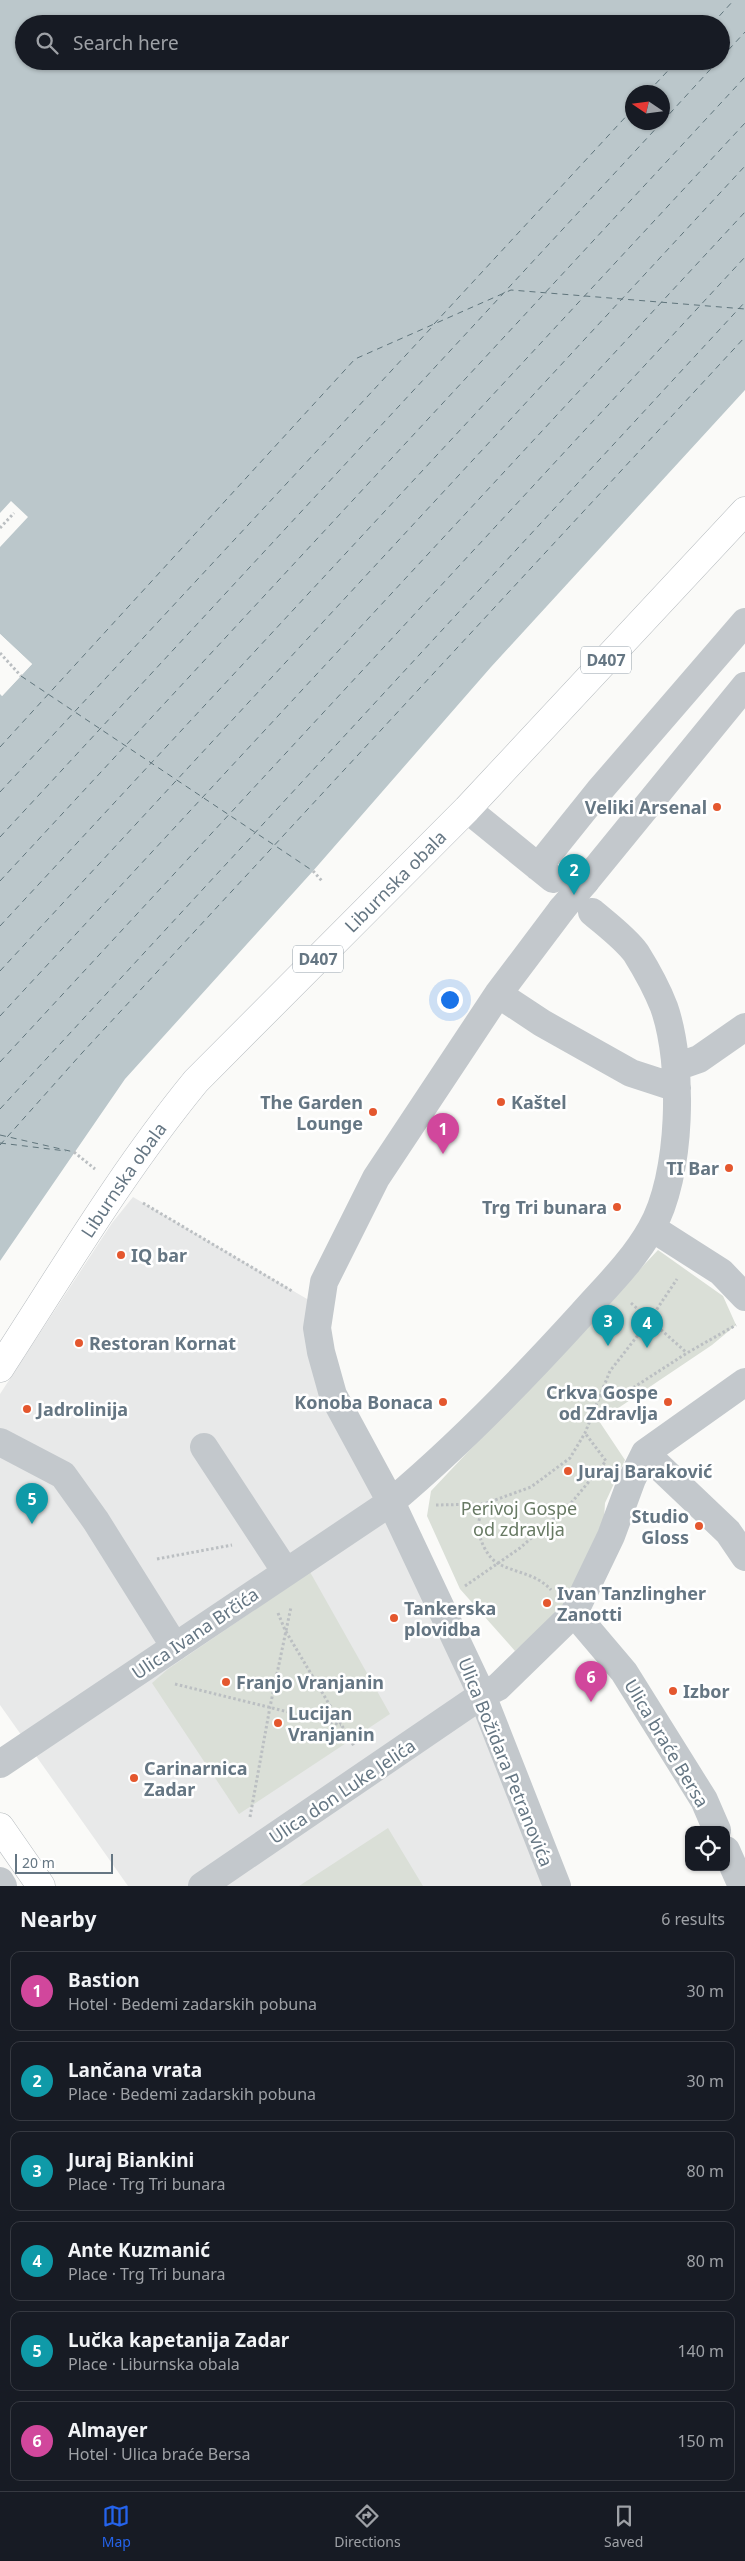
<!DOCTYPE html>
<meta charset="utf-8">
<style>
:root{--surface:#171b24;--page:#242831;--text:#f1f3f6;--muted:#9ea1a6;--line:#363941;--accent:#2563eb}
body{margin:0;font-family:"Noto Sans",sans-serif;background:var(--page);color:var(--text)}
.controls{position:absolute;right:15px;bottom:15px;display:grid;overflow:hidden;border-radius:10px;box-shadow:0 1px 4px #0004}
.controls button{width:45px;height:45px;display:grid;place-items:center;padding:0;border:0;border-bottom:1px solid var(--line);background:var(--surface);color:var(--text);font:25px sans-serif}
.compass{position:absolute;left:625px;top:85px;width:45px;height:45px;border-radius:50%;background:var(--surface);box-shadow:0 1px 4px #0004;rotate:283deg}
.scale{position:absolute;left:15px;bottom:12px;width:98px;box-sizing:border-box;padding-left:5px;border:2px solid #657683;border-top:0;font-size:14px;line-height:18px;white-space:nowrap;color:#657683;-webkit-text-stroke:4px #fff;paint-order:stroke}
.you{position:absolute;left:449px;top:999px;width:18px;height:18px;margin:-12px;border:4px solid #fff;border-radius:50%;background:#1a73e8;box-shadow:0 0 0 8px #1a73e833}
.badge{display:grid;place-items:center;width:32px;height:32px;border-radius:50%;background:var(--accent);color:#fff;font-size:16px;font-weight:700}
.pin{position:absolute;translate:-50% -41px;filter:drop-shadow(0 1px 2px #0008)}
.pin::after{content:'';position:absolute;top:26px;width:18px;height:15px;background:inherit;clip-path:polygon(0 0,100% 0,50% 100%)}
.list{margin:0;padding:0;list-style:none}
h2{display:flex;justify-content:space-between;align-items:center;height:65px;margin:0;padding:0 20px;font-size:21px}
h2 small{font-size:16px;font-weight:400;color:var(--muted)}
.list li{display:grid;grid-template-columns:32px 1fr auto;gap:15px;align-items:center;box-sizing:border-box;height:80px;margin:0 10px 10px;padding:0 10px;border:1px solid var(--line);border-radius:10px}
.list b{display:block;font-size:19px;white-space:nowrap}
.list p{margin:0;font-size:16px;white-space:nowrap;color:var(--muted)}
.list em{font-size:16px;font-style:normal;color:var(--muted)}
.icon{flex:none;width:28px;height:28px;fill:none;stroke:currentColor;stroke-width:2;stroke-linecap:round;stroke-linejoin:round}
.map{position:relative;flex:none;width:745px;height:1886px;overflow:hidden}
.search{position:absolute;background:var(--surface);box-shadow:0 1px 4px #0004;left:15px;right:15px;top:15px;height:55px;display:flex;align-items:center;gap:12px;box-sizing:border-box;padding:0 18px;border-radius:28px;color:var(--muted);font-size:19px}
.sheet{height:605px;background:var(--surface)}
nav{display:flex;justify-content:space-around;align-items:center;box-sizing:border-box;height:70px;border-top:1px solid var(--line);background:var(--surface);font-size:14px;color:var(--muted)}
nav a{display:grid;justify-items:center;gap:2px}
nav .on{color:var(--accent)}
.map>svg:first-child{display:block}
.built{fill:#e8e9e9}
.green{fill:#dadfd7}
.water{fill:#bbc7cb;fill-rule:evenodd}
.pier{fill:#fafaf8}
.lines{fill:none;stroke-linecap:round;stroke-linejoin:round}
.ferry{stroke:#60757c;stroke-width:1;stroke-dasharray:6 5;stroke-linecap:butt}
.major-casing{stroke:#b5babe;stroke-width:29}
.path{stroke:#bbbfc2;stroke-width:3;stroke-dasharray:2.5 2.5;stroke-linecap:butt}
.minor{stroke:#c3c8cc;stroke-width:28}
.major{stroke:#fff;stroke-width:28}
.minor-bridge{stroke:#c3c8cc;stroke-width:28}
.poi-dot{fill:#e4572e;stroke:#fff;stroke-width:2}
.labels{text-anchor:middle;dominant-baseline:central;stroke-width:5;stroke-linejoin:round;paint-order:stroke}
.shield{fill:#fff;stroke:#939fa8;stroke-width:1}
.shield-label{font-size:16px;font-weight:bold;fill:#657683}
.poi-label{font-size:18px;font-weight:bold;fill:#657683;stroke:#fff;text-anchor:start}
.street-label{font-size:18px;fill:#657683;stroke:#fff}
.park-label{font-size:18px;fill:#687a64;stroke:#fff}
</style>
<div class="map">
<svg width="745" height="1886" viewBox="0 0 745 1886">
<rect width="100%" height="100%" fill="#fafaf8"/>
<!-- built -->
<path class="built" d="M 133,1197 L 319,1306 L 317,1328 L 557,1886 L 128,1886 L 0,1705 L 0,1394 L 112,1223 Z"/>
<!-- green -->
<path class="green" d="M 658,1250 L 723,1296 L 736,1325 L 712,1345 L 599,1421 L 625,1460 L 605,1503 L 603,1535 L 567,1606 L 515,1651 L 460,1589 L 427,1516 L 431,1491 Z
M 310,1572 L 390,1714 L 239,1814 L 152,1683 L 168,1669 Z
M 388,1828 L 423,1886 L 299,1886 Z"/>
<!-- water -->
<path class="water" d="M 0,0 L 745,0 L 745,390 L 491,667 L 313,871 L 125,1079 L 0,1261 L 0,694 L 2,696 L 32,664 L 0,634 L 0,547 L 28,517 L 11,501 L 0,513 ZM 24,24 L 721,24 L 721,61 L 24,61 ZM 632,92 L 662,92 L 662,122 L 632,122 Z"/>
<!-- pier -->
<path class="pier" d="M 0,634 L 32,664 L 2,696 L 0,691 L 2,692 L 29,664 L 0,637 Z"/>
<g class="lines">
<!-- ferry -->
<path class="ferry" d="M 712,24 L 734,0
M 721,58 L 745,32
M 648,92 L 677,61
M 662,122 L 718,61
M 434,324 L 632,110
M 21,676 L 313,871
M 0,747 L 355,359 L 511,290 L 745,309
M 0,792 L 432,327
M 0,837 L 662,122
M 0,881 L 745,77
M 0,926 L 745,123
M 0,971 L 745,166
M 0,1016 L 745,212
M 0,1062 L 745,257
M 0,1109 L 745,302
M 0,1135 L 74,1152
M 0,1143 L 66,1151
M 0,1145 L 82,1053 L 745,337"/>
<!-- major casing -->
<g class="major-casing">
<g id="major">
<path id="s1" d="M 0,1368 C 63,1271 123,1170 196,1081 L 467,809 L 745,511"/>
<path d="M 0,1827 L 41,1886"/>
</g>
</g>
<!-- path -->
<path class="path" d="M 0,528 L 14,513
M 0,653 L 21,676
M 313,871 L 322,881
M 74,1152 L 95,1169
M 143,1203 L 292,1291
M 631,1303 L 687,1353
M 600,1396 L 625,1393 L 687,1353 L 736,1325
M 484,1504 C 483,1510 478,1520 478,1527 C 479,1539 487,1558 499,1564 C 516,1573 537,1574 551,1590
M 436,1505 L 484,1504 L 531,1487 L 570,1458 L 585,1433 L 610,1371 L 649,1321 L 677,1279
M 157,1559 L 232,1545
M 465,1586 L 520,1548 L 572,1502 L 606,1461 L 585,1433
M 278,1613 L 285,1630 L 354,1746
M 175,1684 L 341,1725
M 250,1817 L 270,1707 L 291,1607"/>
<!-- minor -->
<path class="minor" d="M 467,809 L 553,879
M 538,867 L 599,791 L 745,622
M 585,882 L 745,686
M 498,994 L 542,1023 L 631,1073 L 677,1088
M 676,1067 L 699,1059 L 745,1027
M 652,1228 L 721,1272 L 745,1297
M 0,1442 L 63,1475 L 96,1521 L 175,1647
M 204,1447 L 286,1572
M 645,1453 L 728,1532 L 745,1557
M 574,1613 L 624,1672 L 704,1800 L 717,1830
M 0,1764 L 391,1502 C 459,1445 522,1380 582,1314 C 606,1287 633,1261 651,1229 C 682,1176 684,1064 664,1007 C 657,989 646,969 636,953 C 625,938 606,924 592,912
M 726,1850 L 742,1886
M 0,1881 L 3,1886
M 202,1886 L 482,1695 L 498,1687 L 574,1613 L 611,1536 L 632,1479 L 645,1453 L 745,1382
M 557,1886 L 482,1695 L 391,1502 L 333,1395 L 321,1352 L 317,1328 L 324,1282 L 376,1178 L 498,994 L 562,909"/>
<!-- major -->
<use href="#major" class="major"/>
<!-- minor-bridge -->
<path class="minor-bridge" d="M 562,909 L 585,882"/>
</g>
<!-- markers -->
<g class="poi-dot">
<circle cx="717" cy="807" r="5"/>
<circle cx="501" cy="1102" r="5"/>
<circle cx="373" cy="1112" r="5"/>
<circle cx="729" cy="1168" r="5"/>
<circle cx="617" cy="1207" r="5"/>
<circle cx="121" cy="1255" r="5"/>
<circle cx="79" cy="1343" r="5"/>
<circle cx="443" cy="1402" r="5"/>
<circle cx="668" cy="1402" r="5"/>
<circle cx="27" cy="1409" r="5"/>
<circle cx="568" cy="1471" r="5"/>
<circle cx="699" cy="1526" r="5"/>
<circle cx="547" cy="1603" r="5"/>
<circle cx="394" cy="1618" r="5"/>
<circle cx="226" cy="1682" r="5"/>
<circle cx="673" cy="1691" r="5"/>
<circle cx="278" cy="1723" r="5"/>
<circle cx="134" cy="1778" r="5"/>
</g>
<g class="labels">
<!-- shield labels -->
<g class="shield">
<rect x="581" y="646.5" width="50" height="27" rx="4"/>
<rect x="293" y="945.5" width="50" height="27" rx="4"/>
</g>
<g class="shield-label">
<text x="606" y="660">D407</text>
<text x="318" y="959">D407</text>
</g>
<!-- poi labels -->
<g class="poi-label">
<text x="707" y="807" text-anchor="end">Veliki Arsenal</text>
<text x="363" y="1102" text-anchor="end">The Garden<tspan x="363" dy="21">Lounge</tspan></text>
<text x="511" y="1102">Kaštel</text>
<text x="719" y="1168" text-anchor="end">TI Bar</text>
<text x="607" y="1207" text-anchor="end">Trg Tri bunara</text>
<text x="131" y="1255">IQ bar</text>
<text x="89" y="1343">Restoran Kornat</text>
<text x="658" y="1392" text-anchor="end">Crkva Gospe<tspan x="658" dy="21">od Zdravlja</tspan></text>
<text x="433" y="1402" text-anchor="end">Konoba Bonaca</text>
<text x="37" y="1409">Jadrolinija</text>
<text x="578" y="1471">Juraj Baraković</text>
<text x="689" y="1516" text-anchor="end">Studio<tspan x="689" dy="21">Gloss</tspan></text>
<text x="557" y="1593">Ivan Tanzlingher<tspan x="557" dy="21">Zanotti</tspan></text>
<text x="404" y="1608">Tankerska<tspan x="404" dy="21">plovidba</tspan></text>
<text x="236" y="1682">Franjo Vranjanin</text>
<text x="683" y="1691">Izbor</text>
<text x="288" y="1713">Lucijan<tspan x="288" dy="21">Vranjanin</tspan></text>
<text x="144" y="1768">Carinarnica<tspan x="144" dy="21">Zadar</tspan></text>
</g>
<!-- street labels -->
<g class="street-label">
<text stroke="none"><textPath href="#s1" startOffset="630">Liburnska obala</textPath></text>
<text stroke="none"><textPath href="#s1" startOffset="225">Liburnska obala</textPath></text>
<text transform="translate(195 1633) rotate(-34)">Ulica Ivana Brčića</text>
<text transform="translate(667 1743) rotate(59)">Ulica braće Bersa</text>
<text transform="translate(506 1762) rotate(68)">Ulica Božidara Petranovića</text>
<text transform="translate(342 1791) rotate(-34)">Ulica don Luke Jelića</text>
</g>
<!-- park labels -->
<g class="park-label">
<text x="519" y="1508">Perivoj Gospe<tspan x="519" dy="21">od zdravlja</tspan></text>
</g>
</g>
</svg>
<div class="controls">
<button><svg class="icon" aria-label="locate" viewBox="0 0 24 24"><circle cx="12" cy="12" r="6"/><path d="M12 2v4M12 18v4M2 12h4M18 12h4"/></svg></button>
</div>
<svg class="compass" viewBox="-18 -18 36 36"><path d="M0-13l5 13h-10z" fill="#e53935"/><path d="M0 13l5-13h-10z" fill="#9ea1a6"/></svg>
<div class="scale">20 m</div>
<div class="you"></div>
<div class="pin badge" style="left:443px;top:1154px;background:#d1479c">1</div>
<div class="pin badge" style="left:574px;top:895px;background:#0f9aa8">2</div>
<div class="pin badge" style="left:608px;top:1346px;background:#0f9aa8">3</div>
<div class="pin badge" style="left:647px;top:1348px;background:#0f9aa8">4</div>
<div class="pin badge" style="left:32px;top:1524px;background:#0f9aa8">5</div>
<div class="pin badge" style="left:591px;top:1702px;background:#d1479c">6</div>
<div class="search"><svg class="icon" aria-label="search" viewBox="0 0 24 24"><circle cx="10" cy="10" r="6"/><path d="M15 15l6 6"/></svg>Search here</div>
</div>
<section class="sheet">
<h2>Nearby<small>6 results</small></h2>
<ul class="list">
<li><span class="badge" style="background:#d1479c">1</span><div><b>Bastion</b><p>Hotel · Bedemi zadarskih pobuna</p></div><em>30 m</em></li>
<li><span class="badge" style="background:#0f9aa8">2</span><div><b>Lančana vrata</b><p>Place · Bedemi zadarskih pobuna</p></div><em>30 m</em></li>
<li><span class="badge" style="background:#0f9aa8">3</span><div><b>Juraj Biankini</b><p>Place · Trg Tri bunara</p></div><em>80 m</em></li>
<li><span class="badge" style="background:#0f9aa8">4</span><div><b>Ante Kuzmanić</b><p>Place · Trg Tri bunara</p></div><em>80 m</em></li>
<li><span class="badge" style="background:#0f9aa8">5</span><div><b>Lučka kapetanija Zadar</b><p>Place · Liburnska obala</p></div><em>140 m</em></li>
<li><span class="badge" style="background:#d1479c">6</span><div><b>Almayer</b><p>Hotel · Ulica braće Bersa</p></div><em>150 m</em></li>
</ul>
</section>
<nav>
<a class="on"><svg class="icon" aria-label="map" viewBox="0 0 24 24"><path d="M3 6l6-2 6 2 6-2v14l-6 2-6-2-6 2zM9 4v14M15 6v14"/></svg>Map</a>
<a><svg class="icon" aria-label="directions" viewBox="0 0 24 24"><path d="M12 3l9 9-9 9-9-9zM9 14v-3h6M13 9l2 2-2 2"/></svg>Directions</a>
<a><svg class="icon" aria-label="saved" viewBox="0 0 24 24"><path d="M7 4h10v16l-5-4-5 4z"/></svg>Saved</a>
</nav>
